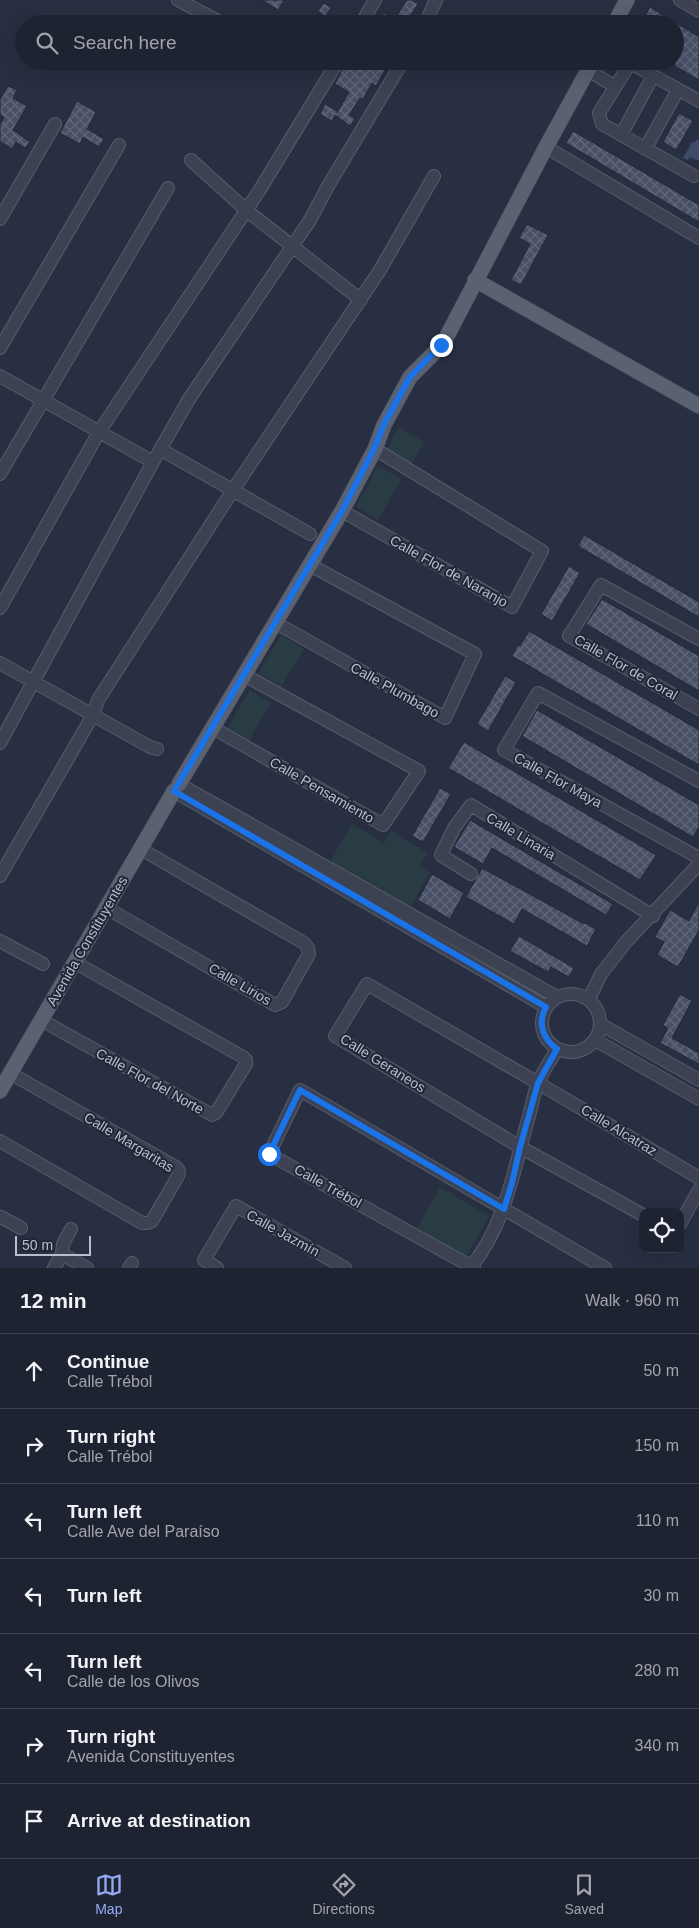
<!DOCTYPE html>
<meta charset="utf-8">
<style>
:root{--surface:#1e2332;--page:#262b3a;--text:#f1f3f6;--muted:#a1a4ac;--line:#3c404d;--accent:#95abf5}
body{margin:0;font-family:Arial,sans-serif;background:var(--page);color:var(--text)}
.controls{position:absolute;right:15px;bottom:15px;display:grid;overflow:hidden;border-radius:10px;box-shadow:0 5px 20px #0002}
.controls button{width:45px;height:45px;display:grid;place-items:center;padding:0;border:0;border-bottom:1px solid var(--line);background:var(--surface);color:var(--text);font:25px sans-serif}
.scale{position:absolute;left:15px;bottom:12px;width:76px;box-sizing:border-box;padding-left:5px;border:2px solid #b9bdcc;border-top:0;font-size:14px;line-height:18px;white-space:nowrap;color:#b9bdcc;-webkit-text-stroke:4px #212737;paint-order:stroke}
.stop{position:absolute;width:15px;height:15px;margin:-11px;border:4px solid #1a73e8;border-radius:50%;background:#fff}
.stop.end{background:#1a73e8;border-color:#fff;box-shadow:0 1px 5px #0008}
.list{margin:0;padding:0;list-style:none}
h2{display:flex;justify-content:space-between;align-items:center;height:65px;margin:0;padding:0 20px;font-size:21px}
h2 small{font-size:16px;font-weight:400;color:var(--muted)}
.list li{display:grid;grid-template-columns:32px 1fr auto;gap:15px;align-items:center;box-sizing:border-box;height:75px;padding:0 20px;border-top:1px solid var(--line)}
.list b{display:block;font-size:19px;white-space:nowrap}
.list p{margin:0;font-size:16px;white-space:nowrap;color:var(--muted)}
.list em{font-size:16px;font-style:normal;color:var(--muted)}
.icon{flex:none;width:28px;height:28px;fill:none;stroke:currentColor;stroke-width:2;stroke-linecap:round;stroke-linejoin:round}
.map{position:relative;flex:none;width:699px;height:1268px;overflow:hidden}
.search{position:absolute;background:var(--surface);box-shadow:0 5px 20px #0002;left:15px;right:15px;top:15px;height:55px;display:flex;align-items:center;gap:12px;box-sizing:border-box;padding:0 18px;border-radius:28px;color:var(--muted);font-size:19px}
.sheet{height:590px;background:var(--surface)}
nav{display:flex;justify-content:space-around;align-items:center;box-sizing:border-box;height:70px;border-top:1px solid var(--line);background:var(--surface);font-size:14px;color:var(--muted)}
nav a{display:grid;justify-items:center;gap:2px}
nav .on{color:var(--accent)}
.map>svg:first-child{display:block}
.green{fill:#2a3c43}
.water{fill:#3e4a6a}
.building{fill:url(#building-cross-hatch);stroke:#232939}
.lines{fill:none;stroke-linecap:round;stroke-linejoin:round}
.minor-casing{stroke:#575d6c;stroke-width:14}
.major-casing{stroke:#464b5b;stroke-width:16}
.minor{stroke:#3c4252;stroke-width:12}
.major{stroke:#5a6171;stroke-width:15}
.route{stroke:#1a73e8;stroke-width:6}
.labels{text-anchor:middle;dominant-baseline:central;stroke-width:4;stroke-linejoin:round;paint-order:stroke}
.street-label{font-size:14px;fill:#b9bdcc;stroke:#212737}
</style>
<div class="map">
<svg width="699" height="1268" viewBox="0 0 699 1268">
<defs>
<pattern id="building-cross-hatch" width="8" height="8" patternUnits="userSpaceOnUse" patternTransform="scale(1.25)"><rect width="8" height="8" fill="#495066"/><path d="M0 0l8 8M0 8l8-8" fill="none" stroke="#61677b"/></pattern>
</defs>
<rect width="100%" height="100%" fill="#282f42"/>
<!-- green -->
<path class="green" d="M 399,427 L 424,442 L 411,465 L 386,450 Z
M 378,466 L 401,479 L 378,520 L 356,507 Z
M 281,635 L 304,649 L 281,687 L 258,674 Z
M 250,690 L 271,703 L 247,743 L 226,730 Z
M 352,824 L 384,843 L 391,831 L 428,853 L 420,866 L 430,872 L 409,909 L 330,862 Z
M 440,1187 L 489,1216 L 466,1257 L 417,1229 Z"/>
<!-- water -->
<path class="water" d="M 697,139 L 699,140 L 699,161 L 690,157 L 688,160 L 683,158 L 692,142 L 694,143 Z"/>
<!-- building -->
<path class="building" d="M 262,0 L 284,0 L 278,10 Z
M 407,0 L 412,0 L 418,4 L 405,24 L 377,24 L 384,13 L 394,20 Z
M 324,3 L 331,8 L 325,16 L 318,11 Z
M 650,7 L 699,37 L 699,80 L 675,66 L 675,24 L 649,24 L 643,20 Z
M 346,61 L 390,61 L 376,86 L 372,83 L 363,99 L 360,98 L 349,115 L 355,119 L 350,126 L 335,115 L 332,121 L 320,114 L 325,104 L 337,111 L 337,113 L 349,92 L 335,84 Z
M 8,86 L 17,90 L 13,98 L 27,106 L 13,130 L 30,142 L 25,148 L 16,142 L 12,149 L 0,141 L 0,125 L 4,117 L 0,115 L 0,100 Z
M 77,101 L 96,112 L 87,129 L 104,139 L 99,147 L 83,137 L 80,144 L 60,133 Z
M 679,113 L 693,121 L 676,150 L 663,142 Z
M 573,131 L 699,205 L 699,222 L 566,143 Z
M 527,224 L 548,235 L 521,285 L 511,280 L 530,244 L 519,238 Z
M 584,535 L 699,602 L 699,617 L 578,546 Z
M 569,566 L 580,573 L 552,621 L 541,614 Z
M 602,599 L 699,656 L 699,691 L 586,624 Z
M 529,631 L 699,730 L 699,765 L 512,656 L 518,645 L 520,646 Z
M 505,676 L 516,682 L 488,731 L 477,724 Z
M 537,710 L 699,805 L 699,827 L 693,837 L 522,736 Z
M 464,742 L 656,855 L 640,880 L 448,768 Z
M 440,788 L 451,794 L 423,842 L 412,836 Z
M 470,820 L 613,904 L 606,915 L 492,848 L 483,864 L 454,847 Z
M 482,868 L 584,924 L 585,923 L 596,929 L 587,946 L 522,909 L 514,924 L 466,897 Z
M 432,874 L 464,893 L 450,919 L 418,900 Z
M 699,902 L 699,930 L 678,967 L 657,955 L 664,942 L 655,937 L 670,910 L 689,921 Z
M 519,936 L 574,968 L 569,977 L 551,967 L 548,972 L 510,951 Z
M 680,994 L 692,1001 L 672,1038 L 699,1053 L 699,1064 L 660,1043 L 668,1028 L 663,1025 Z"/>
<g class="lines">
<!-- minor casing -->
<g class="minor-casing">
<path id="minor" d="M 178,0 L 218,21
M 680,0 L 699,11
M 361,24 L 375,0
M 425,24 L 436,0
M 588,70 L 614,86
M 621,135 L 653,76
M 546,147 L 699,238
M 645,149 L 678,90
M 191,160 L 246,210 L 361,300
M 694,176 L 602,124 L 599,113 L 629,65 L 634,65 L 699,101
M 0,219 L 55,124
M 0,348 L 119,145
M 0,376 L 153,462
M 160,449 L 310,534
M 0,474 L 168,188
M 342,511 L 512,607 L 542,551 L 375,449
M 0,608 L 99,432 L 259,191 L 338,61
M 276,623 L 445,718 L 475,654 L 310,565
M 699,639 L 601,585 L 569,636 L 699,709
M 0,663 L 150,747 L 157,749
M 213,728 L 383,825 L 419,771 L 244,675
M 0,743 L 153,462 L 189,399 L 310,220 L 328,186 L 403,61
M 699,781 L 538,693 L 504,750 L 699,858
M 471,874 L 441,855 L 454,828 L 471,805 L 653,916
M 0,876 L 93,715 L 98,700 L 233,490 L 380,270 L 434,176
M 105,907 L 275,1005 L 282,1002 L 309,954 L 308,948 L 304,943 L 141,849
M 0,941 L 43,964
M542 1023a29 29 0 1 1 58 0a29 29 0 1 1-58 0Z
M 589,999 L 601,974 L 626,942 L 699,864
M 546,1007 L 174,791 L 179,784 L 557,997
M 41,1020 L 212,1115 L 216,1113 L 246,1064 L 246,1060 L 243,1057 L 74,962
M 600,1024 L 699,1080
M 595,1040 L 699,1099
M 0,1141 L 142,1223 L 148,1223 L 152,1221 L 178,1176 L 179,1171 L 176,1167 L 10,1073
M 643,1215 L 520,1147 L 335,1036 L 367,984 L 538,1083 L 699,1178
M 1,1217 L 21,1228
M 680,1224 L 699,1190
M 62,1254 L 63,1244 L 71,1229
M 54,1268 L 62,1254 L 87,1268
M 129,1268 L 132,1263
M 217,1268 L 204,1260 L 236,1206 L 345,1268
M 470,1268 C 506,1225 514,1168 529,1116 C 532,1105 534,1093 538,1083 C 543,1071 551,1060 557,1049
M 474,1268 L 269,1154 L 300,1090 L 605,1268"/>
</g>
<!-- major casing -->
<g class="major-casing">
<path id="major" d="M 614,24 L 627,0
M 475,280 L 699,406
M 179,784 L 342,511 L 375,449 L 384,425 L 410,377 L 436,351 L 446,338 L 546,147 L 593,61
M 0,1091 L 174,791"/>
</g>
<!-- minor -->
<use href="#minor" class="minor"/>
<!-- major -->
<use href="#major" class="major"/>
</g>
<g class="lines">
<!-- route -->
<path class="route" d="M 269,1154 L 300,1090 L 504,1209 L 512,1183 L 520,1147 L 538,1083 L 557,1049 C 543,1039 537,1023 546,1007 L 174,791 L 342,511 L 374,449 L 384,424 L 410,377 L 441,345"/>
</g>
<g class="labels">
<!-- street labels -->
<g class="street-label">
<text transform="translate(449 571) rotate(29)">Calle Flor de Naranjo</text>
<text transform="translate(626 667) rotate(30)">Calle Flor de Coral</text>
<text transform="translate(395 690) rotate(29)">Calle Plumbago</text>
<text transform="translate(558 780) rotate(29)">Calle Flor Maya</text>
<text transform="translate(322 790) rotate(30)">Calle Pensamiento</text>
<text transform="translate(521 836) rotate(31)">Calle Linaria</text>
<text transform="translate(87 941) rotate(-60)">Avenida Constituyentes</text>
<text transform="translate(240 984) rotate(30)">Calle Lirios</text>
<text transform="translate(383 1063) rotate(32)">Calle Geraneos</text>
<text transform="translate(150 1081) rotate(29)">Calle Flor del Norte</text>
<text transform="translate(619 1130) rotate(31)">Calle Alcatraz</text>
<text transform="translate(129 1142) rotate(31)">Calle Margaritas</text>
<text transform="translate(328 1186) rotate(29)">Calle Trébol</text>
<text transform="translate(283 1233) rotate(29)">Calle Jazmín</text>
</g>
</g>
</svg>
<div class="controls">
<button><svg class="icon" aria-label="locate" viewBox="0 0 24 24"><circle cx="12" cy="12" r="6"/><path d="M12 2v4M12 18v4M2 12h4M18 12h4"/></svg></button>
</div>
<div class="scale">50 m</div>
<div class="stop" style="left:269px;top:1154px"></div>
<div class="stop end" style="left:441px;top:345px"></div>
<div class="search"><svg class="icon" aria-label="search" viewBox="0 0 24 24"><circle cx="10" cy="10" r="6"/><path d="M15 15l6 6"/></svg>Search here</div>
</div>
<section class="sheet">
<h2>12 min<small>Walk · 960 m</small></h2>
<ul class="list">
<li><svg class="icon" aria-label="ahead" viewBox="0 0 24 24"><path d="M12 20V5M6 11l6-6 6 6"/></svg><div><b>Continue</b><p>Calle Trébol</p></div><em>50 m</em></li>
<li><svg class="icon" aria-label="right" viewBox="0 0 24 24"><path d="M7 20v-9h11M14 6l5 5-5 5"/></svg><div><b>Turn right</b><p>Calle Trébol</p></div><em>150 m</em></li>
<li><svg class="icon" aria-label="left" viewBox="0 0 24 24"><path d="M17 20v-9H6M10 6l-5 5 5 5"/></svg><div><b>Turn left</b><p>Calle Ave del Paraíso</p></div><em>110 m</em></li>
<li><svg class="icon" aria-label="left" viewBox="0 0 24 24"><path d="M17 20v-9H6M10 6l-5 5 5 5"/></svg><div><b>Turn left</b></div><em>30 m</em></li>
<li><svg class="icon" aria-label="left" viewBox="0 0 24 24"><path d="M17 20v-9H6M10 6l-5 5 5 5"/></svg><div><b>Turn left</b><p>Calle de los Olivos</p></div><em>280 m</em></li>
<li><svg class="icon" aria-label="right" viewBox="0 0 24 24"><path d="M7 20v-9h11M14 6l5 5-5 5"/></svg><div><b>Turn right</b><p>Avenida Constituyentes</p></div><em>340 m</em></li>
<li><svg class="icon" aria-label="arrive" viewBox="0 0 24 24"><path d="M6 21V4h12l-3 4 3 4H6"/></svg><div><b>Arrive at destination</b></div></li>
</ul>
</section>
<nav>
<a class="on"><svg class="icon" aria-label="map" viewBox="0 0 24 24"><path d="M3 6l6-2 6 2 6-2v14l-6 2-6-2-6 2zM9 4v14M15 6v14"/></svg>Map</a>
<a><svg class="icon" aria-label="directions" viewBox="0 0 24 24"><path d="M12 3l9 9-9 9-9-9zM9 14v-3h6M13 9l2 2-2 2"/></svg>Directions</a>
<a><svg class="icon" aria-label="saved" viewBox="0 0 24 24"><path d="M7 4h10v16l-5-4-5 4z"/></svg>Saved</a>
</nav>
